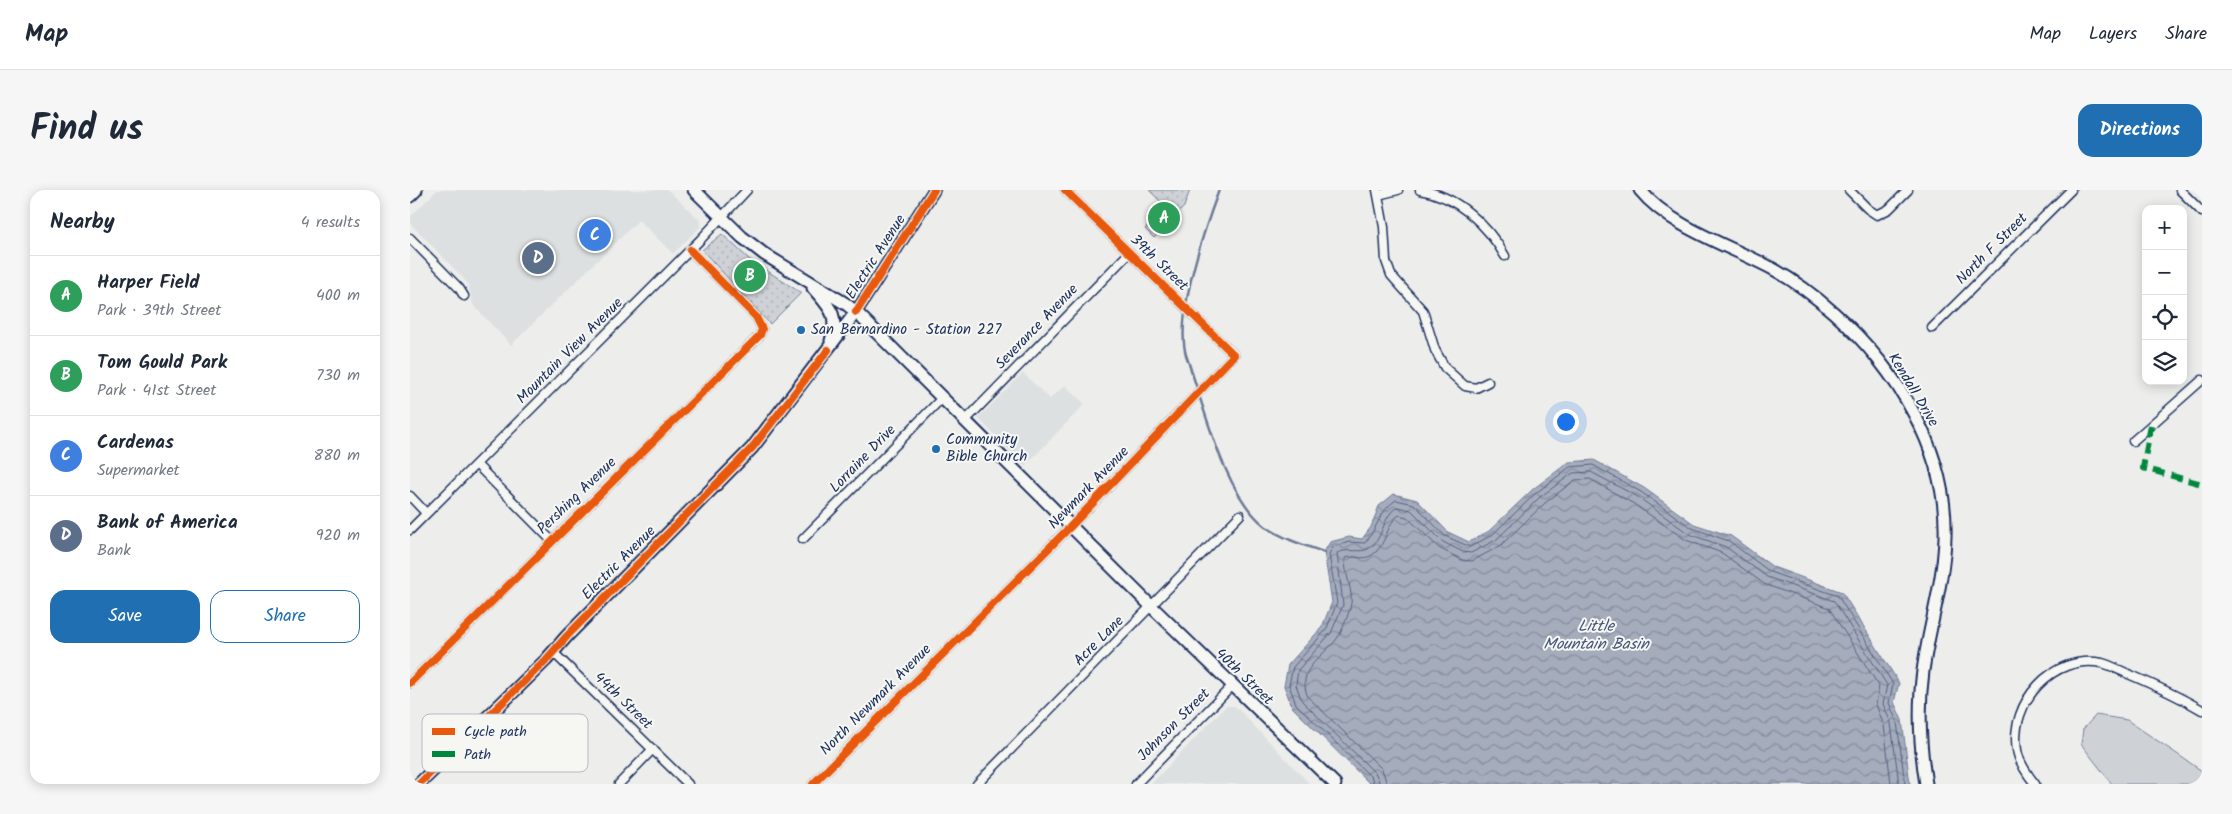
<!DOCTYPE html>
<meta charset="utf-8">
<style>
:root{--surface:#fff;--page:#f6f6f7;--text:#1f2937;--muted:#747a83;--line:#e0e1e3;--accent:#1f6fb2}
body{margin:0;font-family:Kalam,sans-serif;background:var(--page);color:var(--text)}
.controls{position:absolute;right:15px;top:15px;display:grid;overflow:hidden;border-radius:10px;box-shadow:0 2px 12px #0003}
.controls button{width:45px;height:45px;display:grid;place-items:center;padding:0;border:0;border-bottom:1px solid var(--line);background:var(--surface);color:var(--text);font:25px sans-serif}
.you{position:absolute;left:1155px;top:231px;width:18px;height:18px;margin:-12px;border:4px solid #fff;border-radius:50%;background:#1a73e8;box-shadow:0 0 0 8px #1a73e833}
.badge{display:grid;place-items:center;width:32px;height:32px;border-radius:50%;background:var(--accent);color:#fff;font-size:16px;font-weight:700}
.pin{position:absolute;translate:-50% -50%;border:2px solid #fff;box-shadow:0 1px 5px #0006}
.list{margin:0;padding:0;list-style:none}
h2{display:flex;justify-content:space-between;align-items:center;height:65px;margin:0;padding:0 20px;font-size:21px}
h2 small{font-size:16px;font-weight:400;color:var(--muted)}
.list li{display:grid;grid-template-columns:32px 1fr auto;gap:15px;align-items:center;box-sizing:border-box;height:80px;padding:0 20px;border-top:1px solid var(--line)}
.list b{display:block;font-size:19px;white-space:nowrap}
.list p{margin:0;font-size:16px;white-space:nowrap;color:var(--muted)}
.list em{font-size:16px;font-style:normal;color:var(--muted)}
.actions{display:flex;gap:10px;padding:15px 20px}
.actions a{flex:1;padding:11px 0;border:1px solid var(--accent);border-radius:15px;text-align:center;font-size:18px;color:var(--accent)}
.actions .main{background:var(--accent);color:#fff}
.icon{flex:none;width:28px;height:28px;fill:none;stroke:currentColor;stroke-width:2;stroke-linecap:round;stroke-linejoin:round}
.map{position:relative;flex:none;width:1792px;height:594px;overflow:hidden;border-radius:15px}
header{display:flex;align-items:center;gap:30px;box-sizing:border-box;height:70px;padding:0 25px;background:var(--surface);border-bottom:1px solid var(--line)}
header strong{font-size:24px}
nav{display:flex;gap:28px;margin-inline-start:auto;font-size:18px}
.intro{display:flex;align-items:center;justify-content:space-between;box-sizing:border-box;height:120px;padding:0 30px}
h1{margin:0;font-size:35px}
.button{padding:12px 22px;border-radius:15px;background:var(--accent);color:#fff;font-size:18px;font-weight:700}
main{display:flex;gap:30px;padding:0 30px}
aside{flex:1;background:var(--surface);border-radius:15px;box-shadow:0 2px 12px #0003}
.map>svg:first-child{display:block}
.built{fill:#dde0e1}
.grass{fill:#ced2d7;stroke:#74809a}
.park{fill:url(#park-dots);stroke:#74809a}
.water{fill:url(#water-waves);stroke:#6e7a96}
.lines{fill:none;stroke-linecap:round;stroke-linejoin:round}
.shore{stroke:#526184;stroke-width:1}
.stream{stroke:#6e7a96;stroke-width:2.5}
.minor-casing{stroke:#1b2f5e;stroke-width:11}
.tertiary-casing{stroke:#1b2f5e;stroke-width:14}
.secondary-casing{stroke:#1b2f5e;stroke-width:15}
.minor{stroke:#f6f6f2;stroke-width:8}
.tertiary{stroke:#f6f6f2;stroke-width:10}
.secondary{stroke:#f6f6f2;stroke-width:11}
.quiet{stroke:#00873e;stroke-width:6;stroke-dasharray:12 6;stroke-linecap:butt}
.cycleway-casing{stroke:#f6f6f2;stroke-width:11}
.cycleway{stroke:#e8590c;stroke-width:8}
.poi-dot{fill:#1f6fb2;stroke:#f6f6f2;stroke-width:2}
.labels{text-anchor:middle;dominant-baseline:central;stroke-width:4;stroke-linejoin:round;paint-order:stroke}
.street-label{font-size:15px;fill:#1b2f5e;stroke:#f6f6f2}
.poi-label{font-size:15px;fill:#1b2f5e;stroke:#f6f6f2;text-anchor:start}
.water-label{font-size:16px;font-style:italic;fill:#44547a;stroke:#f6f6f2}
.key{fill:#f6f6f2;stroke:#b4bac6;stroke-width:1}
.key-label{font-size:14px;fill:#1b2f5e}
</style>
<header>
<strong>Map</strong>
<nav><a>Map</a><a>Layers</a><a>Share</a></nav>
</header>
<div class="intro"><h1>Find us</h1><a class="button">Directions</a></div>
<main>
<aside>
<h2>Nearby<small>4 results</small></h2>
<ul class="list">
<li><span class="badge" style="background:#2e9e5b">A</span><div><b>Harper Field</b><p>Park · 39th Street</p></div><em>400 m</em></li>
<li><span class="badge" style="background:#2e9e5b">B</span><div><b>Tom Gould Park</b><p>Park · 41st Street</p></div><em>730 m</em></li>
<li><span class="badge" style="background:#3f7fe0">C</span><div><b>Cardenas</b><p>Supermarket</p></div><em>880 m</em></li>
<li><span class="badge" style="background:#5c6f8a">D</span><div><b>Bank of America</b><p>Bank</p></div><em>920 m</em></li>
</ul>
<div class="actions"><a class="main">Save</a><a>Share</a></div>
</aside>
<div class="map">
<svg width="1792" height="594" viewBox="0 0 1792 594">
<defs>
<pattern id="park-dots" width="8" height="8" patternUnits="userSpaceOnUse" patternTransform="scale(1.25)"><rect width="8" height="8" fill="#ced2d7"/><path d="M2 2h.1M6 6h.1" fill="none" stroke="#b0b5bb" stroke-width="1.8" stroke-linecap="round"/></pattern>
<pattern id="water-waves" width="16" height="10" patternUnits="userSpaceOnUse" patternTransform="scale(1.25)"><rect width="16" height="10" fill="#a5acbc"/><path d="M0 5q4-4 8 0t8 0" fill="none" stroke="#868c9c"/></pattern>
</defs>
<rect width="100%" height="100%" fill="#edeeec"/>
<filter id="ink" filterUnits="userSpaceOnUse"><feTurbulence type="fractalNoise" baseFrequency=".02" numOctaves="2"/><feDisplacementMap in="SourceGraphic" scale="10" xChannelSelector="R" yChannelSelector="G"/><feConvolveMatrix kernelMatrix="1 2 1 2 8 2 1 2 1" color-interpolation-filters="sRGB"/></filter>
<g filter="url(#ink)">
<!-- built -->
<path class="built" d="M 27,0 L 258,0 L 290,30 L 291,36 L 263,64 L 229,30 L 101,155 L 63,115 L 58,94 L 53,88 L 0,33 L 0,27 Z
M 613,183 L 640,209 L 655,195 L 675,214 L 615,276 L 568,228 Z
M 816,516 L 825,516 L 900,594 L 741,594 Z"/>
<!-- grass -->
<path class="grass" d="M 1686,525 L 1717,530 L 1792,581 L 1792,594 L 1702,594 L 1671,554 L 1673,539 Z"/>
<!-- park -->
<path class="park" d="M 739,0 L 780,0 L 774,17 L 744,48 L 735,39 L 756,17 Z
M 312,44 L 339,69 L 391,103 L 360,134 L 292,60 Z"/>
<!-- water -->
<path class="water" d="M 1184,270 L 1234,298 L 1284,334 L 1321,346 L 1363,377 L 1432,402 L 1489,493 L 1484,512 L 1492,530 L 1500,594 L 960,594 L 882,517 L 874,496 L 878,475 L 912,437 L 922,412 L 914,362 L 920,352 L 939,347 L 952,349 L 961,337 L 969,316 L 984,304 L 1007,310 L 1038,342 L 1059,352 L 1079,341 L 1123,299 L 1159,272 Z"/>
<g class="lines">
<!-- shore -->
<path class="shore" d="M 963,594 L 962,588 L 886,514 L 879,495 L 883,477 L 916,440 L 927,413 L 919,364 L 923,357 L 939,352 L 955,353 C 967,339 970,320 986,310 L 1004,314 L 1035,346 L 1060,357 L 1082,345 L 1126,303 L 1160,277 L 1183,275 L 1231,302 L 1282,338 L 1319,351 L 1360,382 L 1428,406 L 1483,494 L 1479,513 L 1487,532 L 1495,594
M 970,594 L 966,584 L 892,511 L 886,495 L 888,480 L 921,443 L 933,415 L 927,363 C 937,358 950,363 958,359 C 974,350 972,326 987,317 L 1001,320 L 1033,352 L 1053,362 L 1061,363 L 1086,350 L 1130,307 L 1163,283 L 1181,282 L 1228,307 L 1279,344 L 1316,357 L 1357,387 L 1424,411 L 1477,495 L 1473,514 L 1481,533 L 1489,594
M 977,594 L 972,579 L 898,507 C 886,480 910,469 926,450 C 932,442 937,428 940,418 C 945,403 934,384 935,368 C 944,365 953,371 962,365 C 977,356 976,333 989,325 L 997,327 L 1029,358 L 1052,370 L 1062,371 L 1090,356 L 1135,313 L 1165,290 L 1180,289 L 1224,314 L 1276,350 L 1312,363 L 1354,394 L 1419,418 L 1469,496 L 1466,515 L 1474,535 L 1481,594"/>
<!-- stream -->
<path class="stream" d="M 809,0 C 794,40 765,125 776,165 C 794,215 813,303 855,336 C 873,349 893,355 914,362"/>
<!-- minor casing -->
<g class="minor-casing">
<path id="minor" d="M 967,0 L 974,37 L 976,71 L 981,85 L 1013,121 L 1025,160 L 1035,178 L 1055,196 L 1066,198 L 1078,192
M 1010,0 C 1047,6 1077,34 1095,66
M 1439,0 L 1458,19 L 1467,25 L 1479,19 L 1498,0
M 1770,0 L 1792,22
M 968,5 L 988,0
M 0,48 L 49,98 L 54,106
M 1522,138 L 1661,0
M 555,231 L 719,63
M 1723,251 L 1792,190
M 66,274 L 141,350
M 0,306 L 16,323
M 0,340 L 291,49 L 337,0
M 393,349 L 532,208
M 143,462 L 278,594
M 0,493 L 350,145 L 352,139 L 346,127 L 280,60
M 209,594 L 243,559
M 403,594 L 661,336 L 824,165 L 655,0
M 567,594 L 830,325
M 726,594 L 822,496
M 1625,594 C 1617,584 1609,573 1607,560 C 1599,513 1643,463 1692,473 C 1700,475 1709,480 1716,483 C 1742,494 1768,506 1792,520"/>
</g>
<!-- tertiary casing -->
<g class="tertiary-casing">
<path id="tertiary" d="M 446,122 L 524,0"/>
</g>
<!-- secondary casing -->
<g class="secondary-casing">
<path id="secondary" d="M 284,0 L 332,47 L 354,64 L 436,114 L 446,122 L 742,417 L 925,594
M 1230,0 C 1261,38 1321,56 1363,79 C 1385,91 1405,106 1424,123 C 1486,178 1538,261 1535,347 C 1534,392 1519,436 1513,481 C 1508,518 1510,557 1516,594
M 0,6 L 6,0
M 403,98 C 420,118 429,124 421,151
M 9,594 L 136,470 L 157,446 L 342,258 L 446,122"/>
</g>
<!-- minor -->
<use href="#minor" class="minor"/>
<!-- tertiary -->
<use href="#tertiary" class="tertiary"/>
<!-- secondary -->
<use href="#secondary" class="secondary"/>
<!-- quiet -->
<path class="quiet" d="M 1741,235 L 1733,278 L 1792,294"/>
<!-- cycleway casing -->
<g class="cycleway-casing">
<path id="cycleway" d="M 446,122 L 524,0
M 0,493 L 350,145 L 352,139 L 346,127 L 280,60
M 9,594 L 136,470 L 157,446 L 342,258 L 418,160
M 403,594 L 661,336 L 824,165 L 655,0"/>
</g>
<!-- cycleway -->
<use href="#cycleway" class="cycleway"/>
</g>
</g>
<!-- markers -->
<g class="poi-dot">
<circle cx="391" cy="140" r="5"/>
<circle cx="526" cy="259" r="5"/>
</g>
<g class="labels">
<!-- street labels -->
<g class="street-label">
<text transform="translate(1582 59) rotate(-45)">North F Street</text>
<text transform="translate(466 67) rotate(-57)">Electric Avenue</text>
<text transform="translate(749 73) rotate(44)">39th Street</text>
<text transform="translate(627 137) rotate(-46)">Severance Avenue</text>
<text transform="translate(160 161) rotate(-45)">Mountain View Avenue</text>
<text transform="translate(1503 200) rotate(59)">Kendall Drive</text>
<text transform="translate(453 269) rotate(-46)">Lorraine Drive</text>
<text transform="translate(679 298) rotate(-46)">Newmark Avenue</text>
<text transform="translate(167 306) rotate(-44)">Pershing Avenue</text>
<text transform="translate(209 373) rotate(-45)">Electric Avenue</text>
<text transform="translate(689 451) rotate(-45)">Acre Lane</text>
<text transform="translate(834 487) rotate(44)">40th Street</text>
<text transform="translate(466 510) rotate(-45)">North Newmark Avenue</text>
<text transform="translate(213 511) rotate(44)">44th Street</text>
<text transform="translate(764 535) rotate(-45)">Johnson Street</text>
</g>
<!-- poi labels -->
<g class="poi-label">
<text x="401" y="140">San Bernardino - Station 227</text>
<text x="536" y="250">Community<tspan x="536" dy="17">Bible Church</tspan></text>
</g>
<!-- water labels -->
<g class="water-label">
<text x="1186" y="436">Little<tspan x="1186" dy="18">Mountain Basin</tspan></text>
</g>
</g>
<!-- legend -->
<rect x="12" y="524" width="166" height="58" rx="8" class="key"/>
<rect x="22" y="538" width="23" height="7" fill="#e8590c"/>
<rect x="22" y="561" width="23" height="6" fill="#00873e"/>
<g class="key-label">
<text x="54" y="546">Cycle path</text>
<text x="54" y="569">Path</text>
</g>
</svg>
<div class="controls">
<button>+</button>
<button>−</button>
<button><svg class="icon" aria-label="locate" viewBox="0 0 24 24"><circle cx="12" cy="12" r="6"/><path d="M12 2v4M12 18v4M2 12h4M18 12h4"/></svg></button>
<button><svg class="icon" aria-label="layers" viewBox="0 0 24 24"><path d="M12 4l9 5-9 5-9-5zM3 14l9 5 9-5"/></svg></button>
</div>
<div class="you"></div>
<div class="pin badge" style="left:754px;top:28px;background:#2e9e5b">A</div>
<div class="pin badge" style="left:340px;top:86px;background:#2e9e5b">B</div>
<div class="pin badge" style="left:185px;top:45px;background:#3f7fe0">C</div>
<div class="pin badge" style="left:128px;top:68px;background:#5c6f8a">D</div>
</div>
</main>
